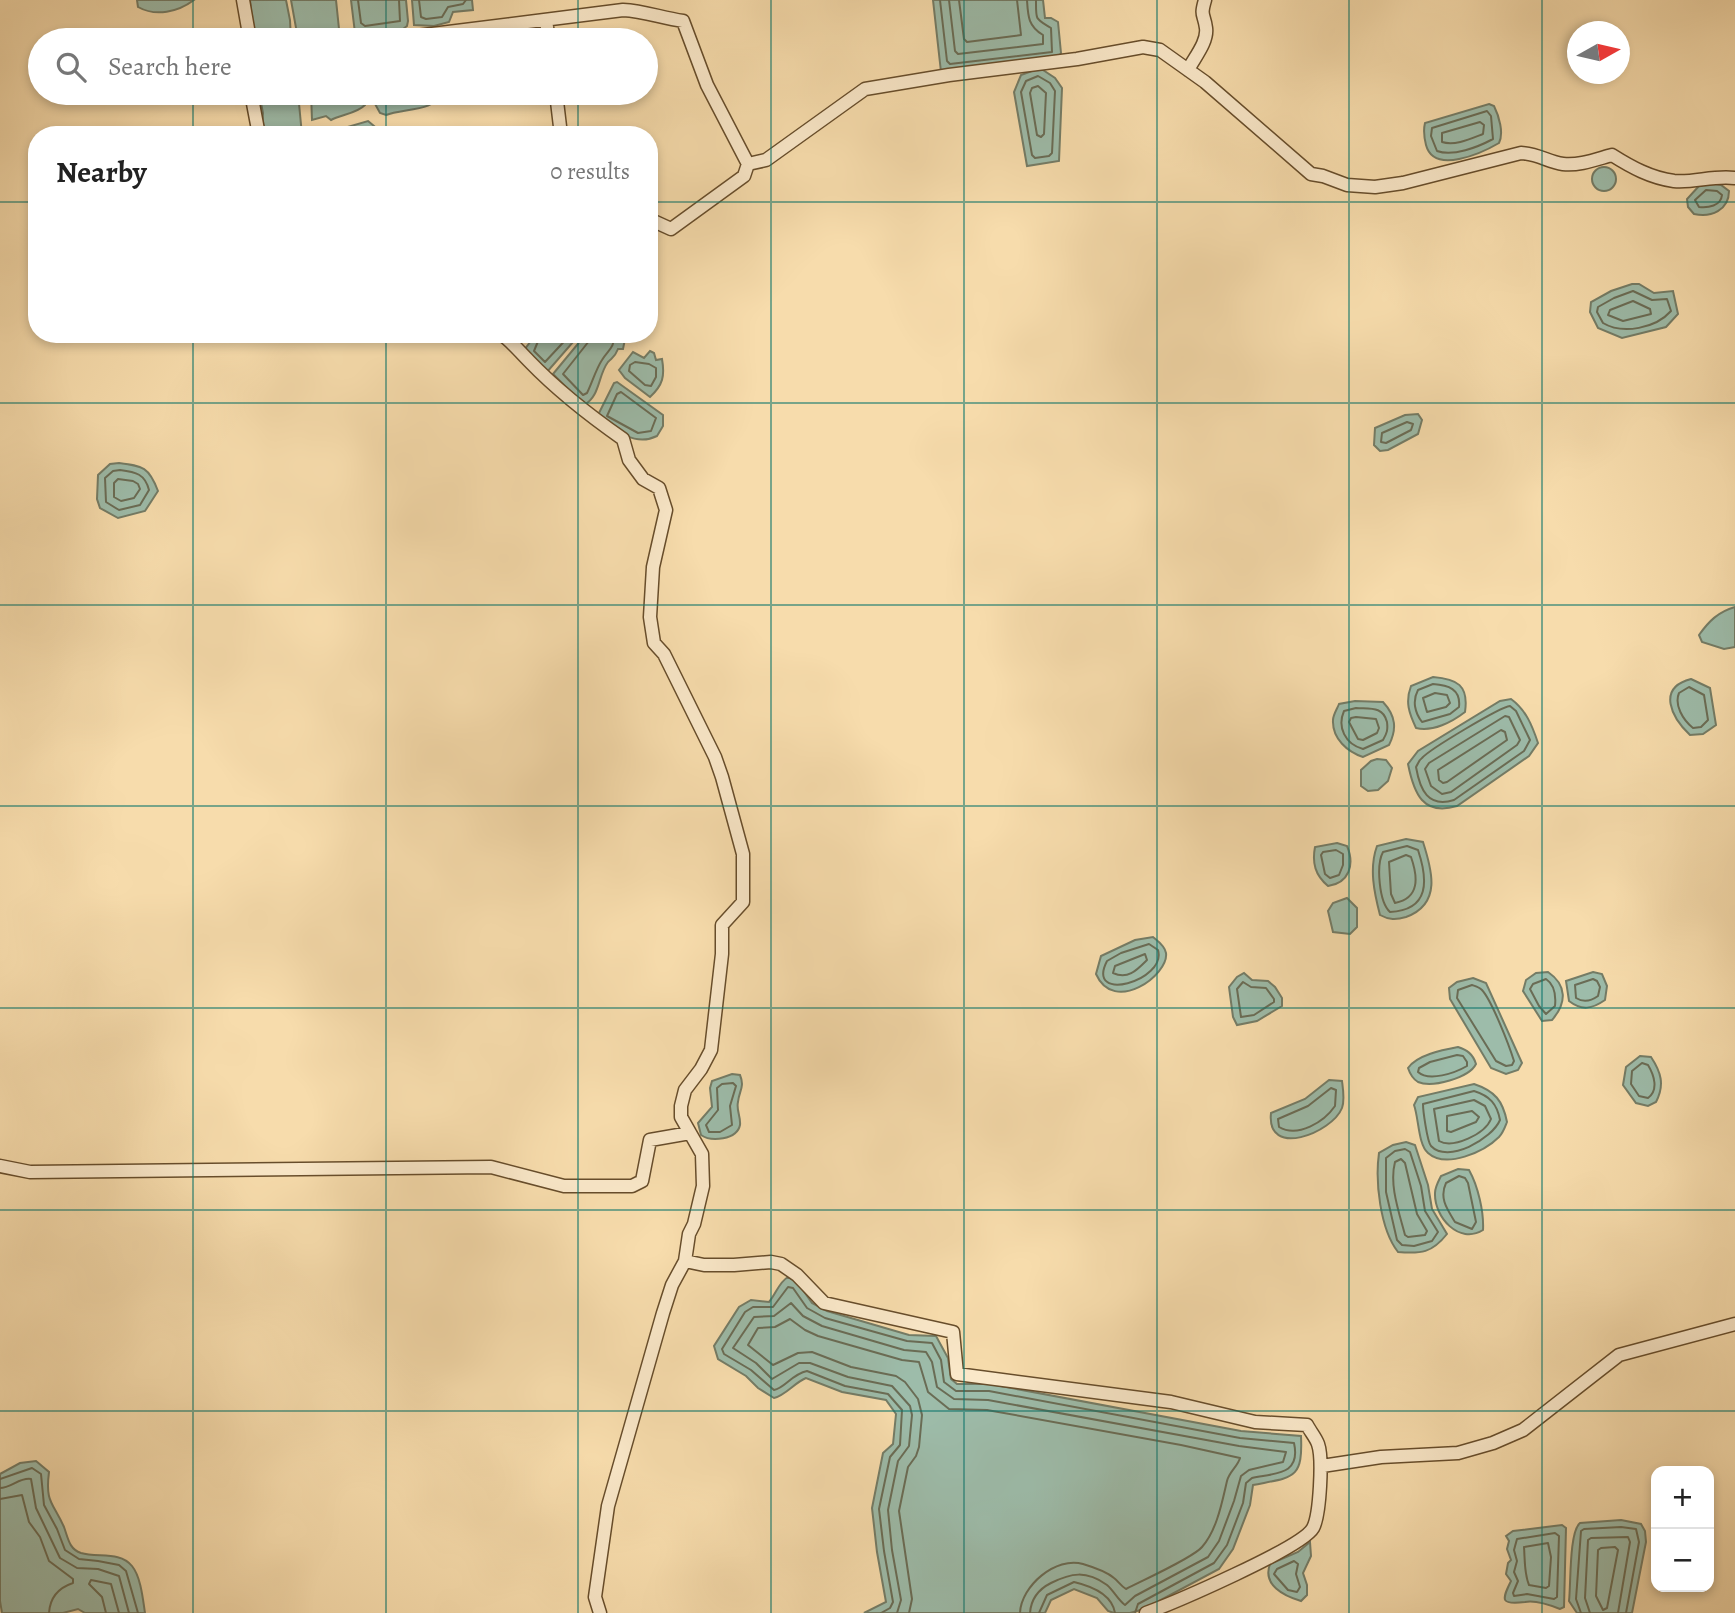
<!DOCTYPE html>
<meta charset="utf-8">
<style>
:root{--surface:#fff;--page:#f6f6f6;--text:#222;--muted:#767676;--line:#e0e0e0}
body{margin:0;font-family:Alegreya,serif;background:var(--page);color:var(--text)}
.controls{position:absolute;right:21px;bottom:21px;display:grid;overflow:hidden;border-radius:14px;box-shadow:0 4px 10px #0003}
.controls button{width:63px;height:63px;display:grid;place-items:center;padding:0;border:0;border-bottom:2px solid var(--line);background:var(--surface);color:var(--text);font:35px sans-serif}
.compass{position:absolute;left:1567px;top:21px;width:63px;height:63px;border-radius:50%;background:var(--surface);box-shadow:0 4px 10px #0003;rotate:82deg}
.list{margin:0;padding:0;list-style:none}
h2{display:flex;justify-content:space-between;align-items:center;height:91px;margin:0;padding:0 28px;font-size:30px}
h2 small{font-size:23px;font-weight:400;color:var(--muted)}
.icon{flex:none;width:38px;height:38px;fill:none;stroke:currentColor;stroke-width:2;stroke-linecap:round;stroke-linejoin:round}
.map{position:relative;flex:none;width:1735px;height:1613px;overflow:hidden}
.search{position:absolute;background:var(--surface);box-shadow:0 4px 10px #0003;left:28px;top:28px;width:630px;height:77px;display:flex;align-items:center;gap:18px;box-sizing:border-box;padding:0 24px;border-radius:38px;color:var(--muted);font-size:26px}
.panel{position:absolute;background:var(--surface);box-shadow:0 4px 10px #0003;left:28px;top:126px;width:630px;height:217px;border-radius:28px}
.map>svg:first-child{display:block}
.water{fill:#9dbcaa;stroke:#747c66;stroke-width:2}
.lines{fill:none;stroke-linecap:round;stroke-linejoin:round}
.shore{stroke:#6a6c55;stroke-width:2}
.street-casing{stroke:#674d2b;stroke-width:15}
.street{stroke:#fae8c9;stroke-width:12}
.grid{fill:none;stroke:#0f766e;stroke-width:2;stroke-opacity:0.55}
</style>
<div class="map">
<svg width="1735" height="1613" viewBox="0 0 1735 1613">
<rect width="100%" height="100%" fill="#f7dcac"/>
<filter id="stains"><feTurbulence type="fractalNoise" baseFrequency=".00286" numOctaves="4"/><feColorMatrix values="0 0 0 0 .2 0 0 0 0 .09 0 0 0 0 .02 0 0 0 .5 -.17"/></filter>
<radialGradient id="worn" r=".72"><stop offset=".6" stop-color="#630" stop-opacity="0"/><stop offset="1" stop-color="#630" stop-opacity=".3"/></radialGradient>
<!-- water -->
<path class="water" d="M 137,0 L 194,0 C 178,12 156,17 138,7 Z
M 250,0 L 286,0 L 290,20 L 291,40 L 254,40 Z
M 291,0 L 336,0 L 339,29 L 337,36 L 317,40 L 298,39 Z
M 351,0 L 406,0 L 408,21 L 407,26 L 403,29 L 355,33 Z
M 412,0 L 472,0 L 473,10 L 453,12 L 449,22 L 434,26 L 414,25 Z
M 933,0 L 1043,0 L 1045,18 L 1051,18 L 1058,22 L 1061,53 L 1059,57 L 941,72 Z
M 1040,68 L 1055,78 L 1062,88 L 1059,161 L 1027,166 L 1014,92 L 1021,75 Z
M 259,93 L 298,93 L 302,135 L 262,135 L 263,113 Z
M 311,93 L 348,93 L 352,97 L 365,101 L 365,105 C 356,114 342,114 331,120 L 326,116 L 312,120 Z
M 369,93 L 442,93 C 435,112 402,108 386,115 L 380,113 Z
M 1489,104 L 1494,106 C 1499,116 1504,133 1499,143 C 1482,153 1434,175 1426,145 C 1424,137 1423,131 1425,123 Z
M 368,121 L 380,131 L 390,135 L 320,135 Z
M1592 179a12 12 0 1 1 24 0a12 12 0 1 1-24 0Z
M 1711,183 L 1721,185 L 1729,191 C 1729,210 1711,218 1694,214 L 1688,207 L 1687,199 L 1699,186 Z
M 1632,284 L 1639,284 L 1654,293 L 1673,291 L 1678,314 L 1666,327 L 1622,338 L 1598,328 L 1590,312 L 1591,302 L 1611,291 Z
M 536,334 L 580,334 L 547,372 L 525,349 Z
M 586,334 L 620,334 L 621,340 L 625,339 L 623,349 L 618,349 C 615,357 613,357 608,362 C 598,375 600,397 584,405 L 553,374 Z
M 650,351 L 654,353 L 656,360 L 662,359 C 665,376 663,385 650,397 L 625,378 L 619,370 L 633,352 L 644,358 Z
M 617,382 L 663,415 L 663,426 L 657,436 C 635,447 614,430 597,417 L 614,383 Z
M 1418,414 L 1422,420 L 1418,434 L 1388,450 L 1380,451 L 1374,445 L 1375,428 L 1405,415 Z
M 119,463 C 143,466 149,467 158,491 L 145,511 L 118,518 L 100,508 L 97,499 L 98,475 L 110,464 Z
M 1735,607 L 1735,647 L 1724,649 L 1702,642 L 1699,635 C 1709,621 1718,612 1735,607 Z
M 1433,677 C 1457,679 1469,685 1465,712 C 1452,722 1433,732 1416,728 C 1409,713 1405,702 1411,686 Z
M 1691,679 L 1710,688 L 1716,725 L 1703,734 L 1690,735 C 1672,718 1656,688 1691,679 Z
M 1511,699 C 1526,710 1532,725 1538,743 L 1529,756 L 1457,806 C 1423,816 1414,794 1408,764 L 1418,751 L 1500,701 Z
M 1355,701 L 1383,702 C 1396,716 1397,729 1389,745 L 1363,757 C 1348,752 1332,739 1333,720 C 1333,715 1337,709 1339,704 Z
M 1377,759 L 1386,760 L 1392,768 L 1388,781 L 1378,790 L 1368,791 L 1361,786 L 1361,770 L 1371,761 Z
M 1406,839 L 1423,842 C 1432,870 1442,904 1406,917 C 1396,920 1389,920 1380,915 C 1374,892 1369,868 1377,846 Z
M 1337,843 L 1347,846 C 1355,865 1349,883 1328,886 C 1315,875 1312,863 1315,847 Z
M 1347,898 L 1357,908 L 1357,927 L 1350,934 L 1333,932 L 1328,911 L 1333,903 Z
M 1153,937 C 1158,941 1165,946 1166,953 C 1169,975 1114,1015 1096,974 L 1101,956 L 1135,940 Z
M 1548,972 C 1567,985 1567,1003 1552,1020 L 1542,1021 L 1523,991 L 1526,980 L 1536,973 Z
M 1593,972 L 1602,974 L 1607,986 L 1605,1000 C 1592,1009 1582,1011 1569,1001 L 1566,981 Z
M 1244,973 L 1252,980 L 1268,981 L 1275,987 L 1282,998 L 1282,1006 L 1257,1021 L 1237,1025 L 1233,1017 L 1229,987 L 1237,977 Z
M 1473,978 L 1486,983 L 1522,1063 L 1518,1070 L 1506,1074 L 1491,1068 L 1450,999 L 1449,988 L 1457,982 Z
M 1458,1047 C 1467,1050 1473,1054 1476,1064 C 1469,1078 1432,1088 1418,1082 C 1413,1079 1410,1074 1408,1068 C 1417,1055 1442,1050 1458,1047 Z
M 1640,1056 L 1651,1057 C 1661,1072 1665,1085 1656,1102 L 1648,1106 L 1636,1103 L 1623,1085 L 1626,1067 Z
M 732,1074 L 740,1075 C 745,1087 739,1091 738,1102 C 736,1110 741,1117 740,1125 C 737,1140 711,1142 701,1135 L 698,1123 L 712,1107 L 710,1088 L 712,1081 Z
M 1329,1080 L 1342,1081 C 1343,1089 1345,1100 1342,1108 C 1332,1133 1266,1159 1271,1113 L 1305,1099 Z
M 1474,1084 C 1495,1091 1503,1101 1507,1122 C 1505,1127 1503,1133 1499,1137 C 1484,1152 1446,1169 1428,1153 C 1418,1144 1419,1119 1414,1105 L 1418,1097 Z
M 1406,1142 L 1415,1145 L 1428,1185 L 1432,1209 L 1447,1234 C 1432,1253 1421,1254 1398,1252 C 1380,1229 1375,1181 1379,1153 L 1393,1145 Z
M 1458,1169 L 1469,1170 C 1478,1186 1484,1212 1483,1230 C 1459,1245 1434,1217 1435,1193 C 1435,1187 1438,1182 1441,1176 Z
M 788,1277 L 798,1283 L 812,1303 L 827,1311 L 909,1335 L 936,1336 L 948,1358 L 951,1379 L 957,1384 L 990,1384 L 1241,1431 L 1301,1436 C 1303,1480 1293,1477 1253,1485 L 1250,1505 L 1233,1549 L 1219,1569 L 1144,1609 L 1130,1613 L 1114,1613 L 1108,1611 L 1097,1598 L 1074,1589 L 1051,1600 L 1045,1613 L 864,1613 L 886,1602 L 877,1552 L 872,1508 L 883,1453 L 893,1444 L 896,1414 L 886,1400 L 842,1392 L 806,1378 C 794,1383 786,1395 774,1398 L 758,1388 L 746,1376 L 718,1359 L 714,1346 L 739,1307 L 751,1300 L 769,1302 C 776,1294 779,1282 788,1277 Z
M 36,1461 L 49,1472 C 45,1503 53,1502 64,1527 C 68,1538 69,1549 81,1553 C 98,1558 120,1551 132,1566 C 141,1577 143,1600 145,1613 L 85,1613 L 78,1609 L 63,1613 L 2,1613 L 0,1601 L 0,1474 L 20,1463 Z
M 1621,1520 L 1641,1524 L 1645,1531 L 1646,1542 L 1632,1613 L 1577,1613 L 1569,1601 C 1571,1584 1569,1532 1580,1523 Z
M 1562,1525 L 1566,1528 L 1564,1607 L 1560,1609 C 1550,1605 1535,1600 1525,1602 C 1501,1605 1501,1601 1511,1581 L 1506,1574 L 1508,1563 L 1511,1560 L 1507,1549 L 1509,1541 L 1506,1536 L 1513,1531 Z
M 1310,1542 L 1311,1556 L 1303,1573 L 1307,1585 L 1307,1595 L 1301,1601 C 1284,1596 1262,1585 1270,1564 L 1298,1552 Z"/>
<g class="lines">
<!-- shore -->
<path class="shore" d="M 358,0 L 361,23 L 365,26 L 400,21 L 399,0
M 419,0 L 421,17 L 426,19 L 442,17 L 448,7 L 463,4 L 466,0
M 940,0 L 947,61 L 950,64 L 1052,52 L 1051,28 C 1035,18 1036,21 1036,0
M 949,0 L 955,51 L 958,54 L 1043,44 L 1043,35 C 1028,26 1028,16 1027,0
M 959,0 L 964,39 L 967,42 L 1021,35 L 1017,0
M 1038,76 L 1050,83 L 1055,91 L 1052,153 L 1049,156 L 1035,158 L 1032,155 L 1021,92 L 1026,81 Z
M 1038,86 L 1046,93 L 1044,134 L 1041,137 L 1037,135 L 1030,93 L 1032,88 Z
M 1487,111 L 1491,116 L 1493,139 C 1478,147 1453,157 1437,151 L 1431,136 L 1432,128 Z
M 1480,122 L 1484,125 L 1483,134 C 1470,139 1455,146 1442,142 L 1442,133 Z
M 1706,190 L 1717,191 L 1722,195 C 1721,206 1708,208 1699,207 L 1695,200 Z
M 1633,291 L 1652,300 L 1667,299 L 1671,311 C 1656,328 1623,335 1603,323 L 1597,312 L 1598,307 L 1614,298 Z
M 1633,301 L 1650,309 L 1651,314 L 1623,321 L 1608,315 L 1610,310 Z
M 541,334 L 534,351 L 545,362 L 571,334
M 591,334 L 589,341 L 563,374 L 583,395 L 587,393 C 592,383 596,369 602,360 C 608,350 615,348 614,334
M 635,362 L 649,364 L 656,368 L 656,377 L 651,386 L 645,385 L 629,371 L 630,365 Z
M 621,392 L 656,418 L 651,431 L 638,433 L 607,416 L 617,394 Z
M 1407,422 L 1413,424 L 1411,430 L 1386,443 L 1381,442 L 1382,433 Z
M 120,470 C 136,472 145,474 149,490 L 140,505 L 119,510 L 106,502 L 105,478 L 113,471 Z
M 118,479 L 133,481 L 138,484 L 140,489 L 134,498 L 121,501 L 114,497 L 114,483 Z
M 1433,684 C 1448,685 1461,689 1459,707 L 1450,714 L 1422,722 C 1415,713 1412,701 1418,690 Z
M 1689,687 L 1704,695 L 1708,720 L 1701,727 L 1693,728 C 1683,720 1674,705 1679,693 Z
M 1435,693 L 1447,695 L 1450,703 L 1446,707 L 1427,712 L 1423,698 Z
M 1510,706 L 1516,711 L 1530,740 L 1524,751 L 1454,800 C 1428,808 1420,790 1416,767 C 1418,764 1419,760 1422,758 C 1430,749 1500,707 1510,706 Z
M 1356,708 C 1370,709 1383,706 1387,722 C 1388,730 1387,733 1383,740 L 1363,749 C 1345,744 1337,727 1344,711 Z
M 1505,716 L 1509,717 L 1520,740 L 1517,745 L 1451,792 L 1442,794 L 1431,786 L 1425,769 L 1429,763 Z
M 1356,717 L 1376,719 L 1379,728 L 1377,733 L 1363,740 L 1358,739 L 1349,722 L 1351,718 Z
M 1501,730 L 1505,732 L 1507,740 L 1447,782 L 1443,783 L 1439,780 L 1438,770 Z
M 1407,846 L 1418,850 C 1428,880 1430,910 1390,912 C 1379,902 1376,865 1383,852 Z
M 1336,850 L 1343,854 L 1343,865 L 1339,875 L 1330,878 L 1325,874 L 1321,855 L 1323,852 Z
M 1406,855 L 1411,857 C 1418,877 1420,898 1395,903 L 1391,894 L 1389,862 Z
M 1149,944 L 1158,950 C 1167,981 1085,1004 1107,961 L 1121,953 Z
M 1145,954 L 1147,960 C 1137,970 1128,980 1113,973 L 1115,966 Z
M 1546,979 C 1555,985 1556,996 1555,1006 L 1546,1014 L 1539,1006 L 1530,989 L 1533,984 Z
M 1593,979 L 1597,981 L 1600,987 L 1598,996 C 1591,1001 1584,1003 1576,998 L 1575,985 Z
M 1243,982 L 1251,987 L 1266,988 L 1274,999 L 1274,1002 L 1254,1015 L 1241,1017 L 1237,989 Z
M 1472,985 C 1475,986 1479,987 1482,990 C 1492,1001 1509,1045 1514,1061 L 1512,1065 L 1506,1066 L 1496,1061 L 1457,998 L 1458,990 Z
M 1457,1055 L 1463,1056 L 1467,1062 L 1467,1066 C 1455,1073 1429,1082 1418,1072 L 1419,1068 L 1430,1062 Z
M 1642,1063 L 1648,1065 C 1654,1075 1659,1090 1648,1098 L 1639,1096 L 1631,1084 L 1632,1071 Z
M 722,1084 L 733,1083 L 736,1086 L 730,1106 L 732,1125 L 720,1132 L 709,1132 L 706,1125 L 718,1110 L 717,1088 Z
M 1331,1088 L 1336,1090 L 1335,1106 C 1324,1122 1298,1138 1279,1127 L 1278,1119 L 1308,1106 Z
M 1474,1091 C 1490,1096 1497,1104 1500,1120 C 1492,1139 1448,1164 1431,1146 C 1427,1141 1423,1110 1423,1104 Z
M 1474,1100 L 1485,1106 L 1491,1119 C 1485,1134 1453,1149 1439,1141 L 1434,1109 Z
M 1472,1111 L 1479,1117 L 1476,1122 L 1451,1132 L 1447,1131 L 1447,1116 Z
M 1405,1149 L 1410,1152 L 1421,1186 L 1425,1211 L 1438,1232 L 1432,1241 L 1414,1246 L 1402,1245 L 1397,1240 L 1386,1192 L 1386,1158 L 1395,1151 Z
M 1401,1159 L 1405,1163 L 1417,1214 L 1427,1231 L 1425,1235 L 1408,1237 L 1405,1235 C 1399,1212 1389,1185 1395,1162 Z
M 1459,1176 L 1465,1178 L 1468,1183 L 1476,1222 L 1472,1229 L 1455,1222 C 1447,1209 1439,1198 1446,1183 Z
M 0,1479 L 32,1468 L 41,1474 L 44,1505 L 57,1529 L 65,1550 L 79,1559 L 98,1561 L 119,1565 L 126,1571 L 138,1613
M 0,1488 C 11,1488 20,1477 31,1479 L 36,1508 L 60,1558 L 77,1568 L 98,1569 L 119,1576 L 129,1613
M 0,1499 L 22,1495 L 29,1522 L 40,1537 L 49,1561 L 73,1579 L 73,1583 C 58,1588 50,1597 49,1613
M 1555,1533 L 1559,1536 L 1557,1597 L 1554,1599 L 1527,1594 L 1514,1596 L 1513,1593 L 1518,1581 L 1514,1572 L 1517,1561 L 1514,1550 L 1517,1539 Z
M 1548,1543 L 1551,1557 L 1549,1586 L 1546,1588 L 1529,1585 C 1524,1573 1525,1560 1524,1547 Z
M 1615,1547 L 1618,1550 L 1607,1608 L 1603,1610 L 1596,1596 L 1598,1550 L 1601,1548 Z
M 1294,1561 L 1298,1564 L 1296,1574 L 1300,1587 L 1297,1592 L 1288,1590 L 1274,1574 L 1277,1569 Z
M 106,1613 L 102,1597 L 89,1584 L 91,1580 L 111,1584 L 119,1613
M 881,1613 L 890,1608 L 893,1602 L 884,1551 L 879,1509 L 890,1457 L 900,1445 L 902,1410 L 888,1394 L 845,1386 L 807,1371 C 792,1374 785,1388 774,1390 L 751,1370 L 724,1354 L 722,1349 L 745,1312 L 753,1307 L 773,1307 L 788,1287 L 793,1288 L 807,1308 L 825,1318 L 907,1341 L 932,1343 L 941,1360 L 944,1382 L 956,1391 L 989,1391 L 1240,1438 L 1294,1443 C 1301,1475 1276,1473 1252,1478 L 1246,1483 L 1243,1503 L 1227,1545 L 1214,1563 L 1138,1604 L 1135,1613
M 897,1613 L 901,1600 L 892,1550 L 888,1510 L 898,1461 L 909,1446 L 912,1415 L 910,1406 L 892,1386 L 848,1377 L 810,1363 L 799,1363 L 772,1379 L 756,1363 L 733,1348 L 754,1317 L 774,1316 L 791,1303 L 803,1316 L 822,1326 L 904,1350 L 926,1352 L 932,1362 L 937,1387 L 954,1399 L 988,1400 L 1239,1446 L 1286,1452 L 1283,1462 L 1249,1470 L 1241,1476 L 1234,1501 L 1219,1541 L 1208,1557 L 1135,1596 L 1125,1605 C 1118,1600 1114,1591 1107,1585 C 1086,1570 1071,1573 1051,1583 C 1039,1589 1031,1599 1030,1613
M 909,1613 L 912,1599 L 899,1511 L 908,1467 L 916,1456 L 919,1447 L 922,1415 L 918,1399 L 905,1382 L 896,1376 L 851,1367 L 812,1352 L 798,1353 L 773,1365 L 748,1345 L 758,1328 L 775,1327 L 790,1319 L 805,1330 L 818,1336 L 902,1360 L 919,1362 L 928,1392 L 949,1409 L 987,1410 L 1181,1445 L 1240,1458 C 1238,1466 1229,1472 1227,1481 C 1222,1502 1217,1530 1202,1547 C 1193,1558 1141,1581 1126,1589 C 1121,1586 1118,1581 1114,1578 C 1106,1571 1093,1567 1083,1564 C 1056,1556 1021,1586 1020,1613
M 1039,1613 L 1047,1595 L 1074,1582 C 1091,1586 1112,1594 1115,1613
M 1581,1613 L 1576,1599 L 1581,1531 L 1584,1529 L 1621,1527 L 1636,1529 L 1639,1542 L 1626,1613
M 1590,1613 L 1585,1598 L 1588,1540 L 1591,1538 L 1628,1537 L 1630,1542 L 1618,1613"/>
<!-- street casing -->
<g class="street-casing">
<path id="street" d="M 243,0 L 250,40
M 546,21 L 549,40
M 384,40 L 623,10 C 644,11 662,18 683,21 L 707,85 L 748,164 L 766,160 L 865,89 L 949,75 L 1077,59 L 1143,47 L 1160,50 L 1205,82 L 1311,174 L 1323,176 L 1347,185 L 1375,187 L 1403,183 L 1521,153 C 1539,154 1548,162 1563,164 C 1579,166 1597,159 1612,155 C 1631,167 1651,178 1674,181 C 1694,183 1714,175 1735,178
M 1188,70 C 1194,58 1208,42 1206,28 C 1204,13 1200,17 1205,0
M 251,93 L 259,135
M 556,93 L 561,135
M 649,219 L 671,229 L 744,176 L 748,164
M 501,334 C 512,342 519,351 529,361 C 557,390 590,416 623,439 L 629,460 L 643,479 L 659,488 L 666,510 L 653,567 L 650,617 L 654,643 L 664,654 L 715,757 L 722,777 L 743,854 L 743,902 L 722,925 L 722,954 L 711,1050 L 701,1069 L 685,1090 L 681,1106 L 681,1117 L 702,1154 L 703,1186 L 694,1224 L 689,1234 L 685,1261 L 672,1285 L 663,1313 L 608,1506 L 595,1597 L 600,1613
M 0,1166 L 30,1172 L 491,1167 L 564,1186 L 632,1186 L 642,1181 L 650,1140 L 690,1133
M 685,1261 L 704,1265 L 734,1265 L 771,1262 L 781,1264 L 797,1275 L 824,1303 L 953,1332 L 957,1374 L 1171,1402 L 1255,1422 L 1307,1425 C 1310,1431 1316,1438 1318,1444 C 1323,1458 1320,1515 1313,1528 C 1302,1548 1173,1603 1146,1613
M 1322,1466 L 1381,1457 L 1458,1453 L 1493,1443 L 1523,1430 L 1619,1355 L 1735,1324"/>
</g>
<!-- street -->
<use href="#street" class="street"/>
</g>
<!-- grid -->
<path class="grid" d="M 193,0 L 193,40M 386,0 L 386,40M 578,0 L 578,40M 771,0 L 771,1613M 964,0 L 964,1613M 1157,0 L 1157,1613M 1349,0 L 1349,1613M 1542,0 L 1542,1613M 193,93 L 193,135M 386,93 L 386,135M 578,93 L 578,135M 0,202 L 37,202M 649,202 L 1735,202M 193,334 L 193,1613M 386,334 L 386,1613M 578,334 L 578,1613M 0,403 L 1735,403M 0,605 L 1735,605M 0,806 L 1735,806M 0,1008 L 1735,1008M 0,1210 L 1735,1210M 0,1411 L 1735,1411"/>
<rect width="100%" height="100%" filter="url(#stains)"/>
<rect width="100%" height="100%" fill="url(#worn)"/>
</svg>
<div class="controls">
<button>+</button>
<button>−</button>
</div>
<svg class="compass" viewBox="-18 -18 36 36"><path d="M0-13l5 13h-10z" fill="#e53935"/><path d="M0 13l5-13h-10z" fill="#767676"/></svg>
<div class="search"><svg class="icon" aria-label="search" viewBox="0 0 24 24"><circle cx="10" cy="10" r="6"/><path d="M15 15l6 6"/></svg>Search here</div>
<section class="panel">
<h2>Nearby<small>0 results</small></h2>
<ul class="list">
</ul>
</section>
</div>
